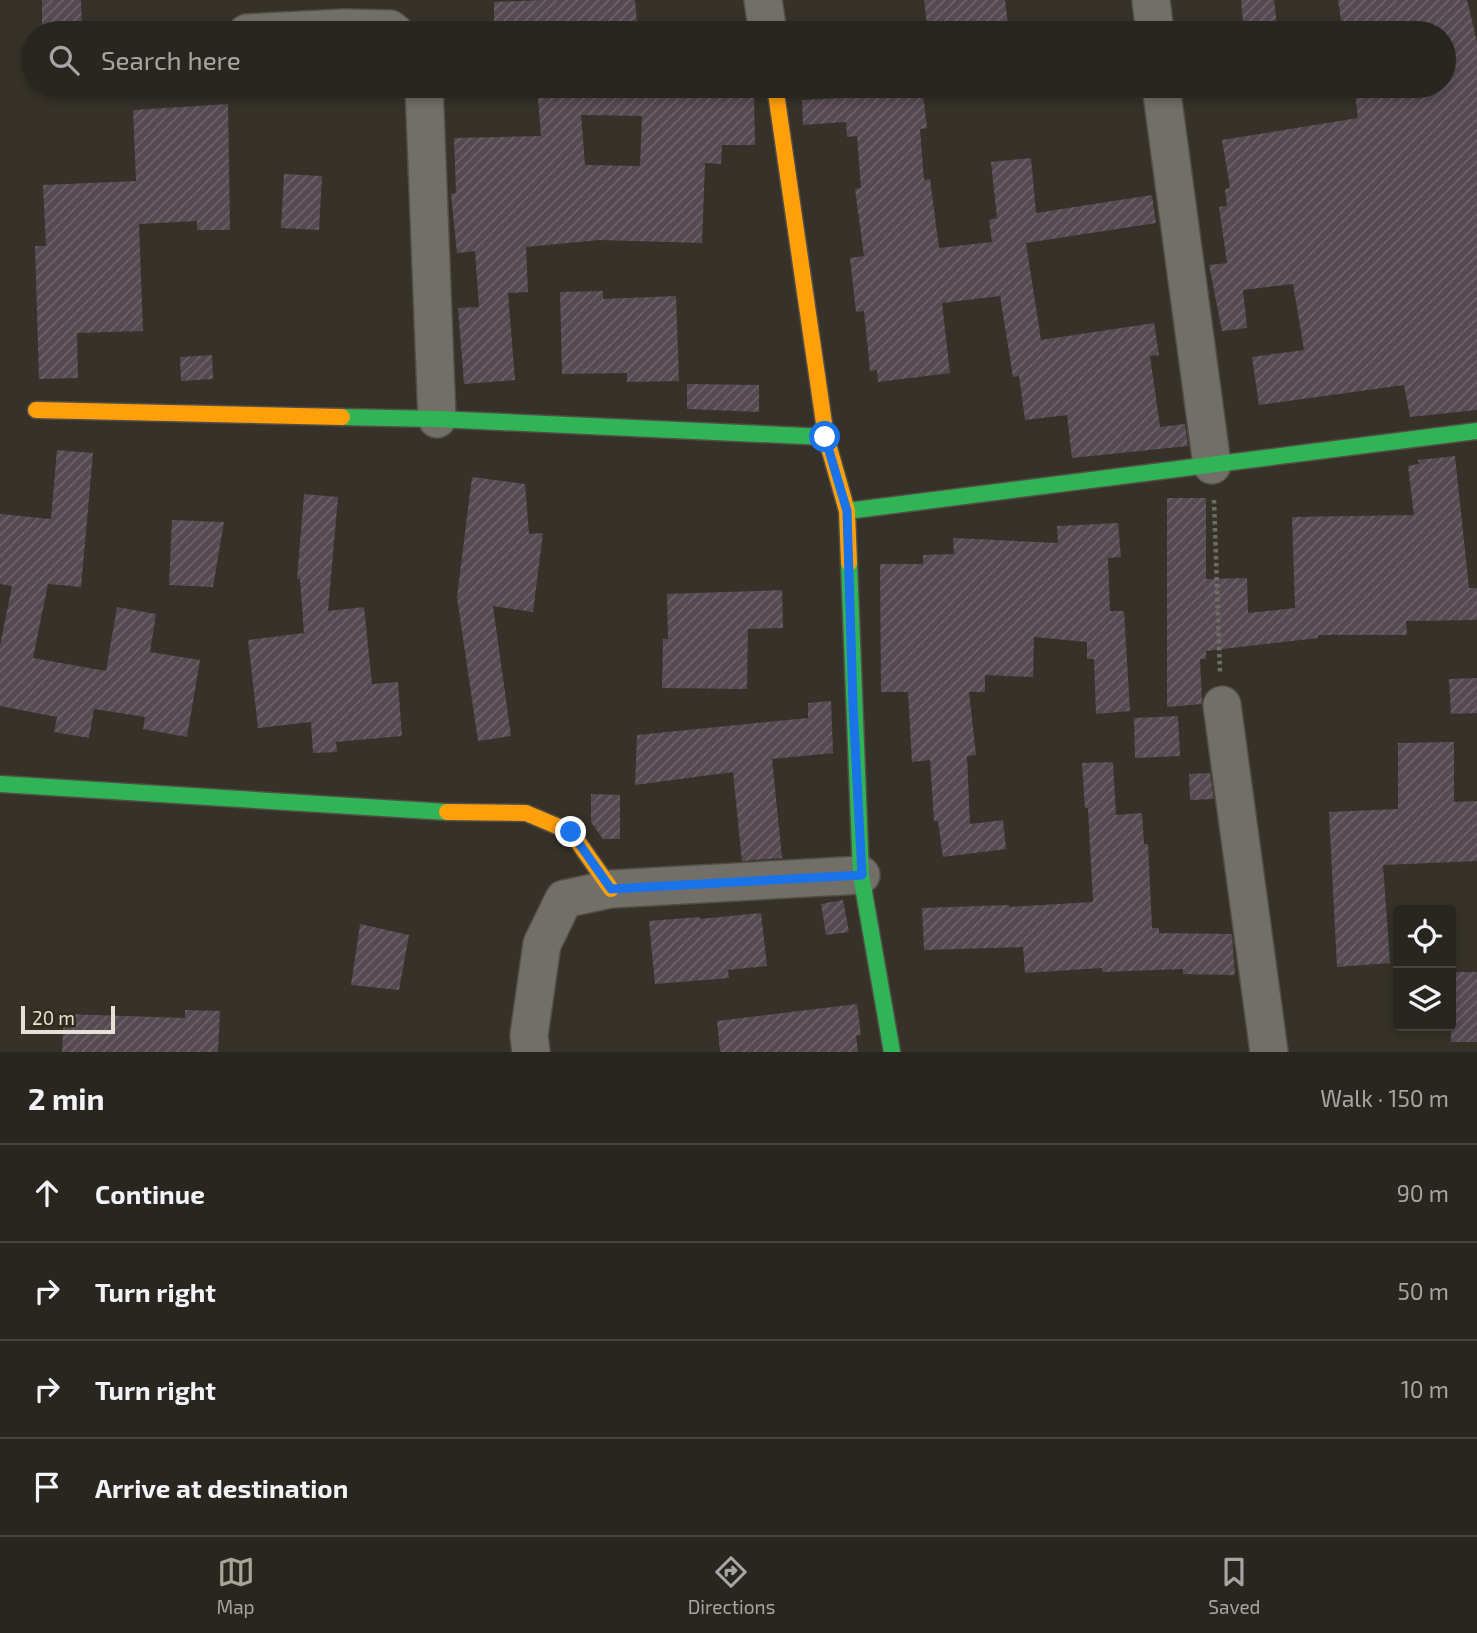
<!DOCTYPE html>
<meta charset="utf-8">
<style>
:root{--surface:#28261f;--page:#34322c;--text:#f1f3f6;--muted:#a5a5a4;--line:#44433d;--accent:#a8a499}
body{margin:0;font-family:"Exo 2",sans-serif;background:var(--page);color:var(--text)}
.controls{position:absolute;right:21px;bottom:21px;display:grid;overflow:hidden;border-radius:7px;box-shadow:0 4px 10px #0003}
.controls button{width:63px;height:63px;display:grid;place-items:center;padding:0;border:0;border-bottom:2px solid var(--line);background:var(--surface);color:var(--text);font:35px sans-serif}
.scale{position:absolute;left:21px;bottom:18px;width:94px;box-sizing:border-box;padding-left:7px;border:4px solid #e5e1d6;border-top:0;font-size:19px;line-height:24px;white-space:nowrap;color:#e5e1d6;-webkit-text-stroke:5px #322b1a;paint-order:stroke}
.stop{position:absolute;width:21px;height:21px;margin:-16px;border:5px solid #1a73e8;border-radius:50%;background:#fff}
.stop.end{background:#1a73e8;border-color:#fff;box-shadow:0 2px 7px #0008}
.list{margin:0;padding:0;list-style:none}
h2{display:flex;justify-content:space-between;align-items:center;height:91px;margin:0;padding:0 28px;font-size:30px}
h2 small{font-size:23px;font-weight:400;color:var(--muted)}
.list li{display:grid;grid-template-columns:46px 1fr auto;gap:21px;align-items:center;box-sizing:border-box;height:98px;padding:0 28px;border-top:2px solid var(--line)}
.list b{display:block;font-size:26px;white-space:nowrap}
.list em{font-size:23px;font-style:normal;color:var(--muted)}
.icon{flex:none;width:38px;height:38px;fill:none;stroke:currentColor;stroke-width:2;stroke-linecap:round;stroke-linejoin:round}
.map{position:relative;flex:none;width:1477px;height:1052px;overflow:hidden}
.search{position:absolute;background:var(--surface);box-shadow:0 4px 10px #0003;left:21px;right:21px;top:21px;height:77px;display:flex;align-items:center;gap:18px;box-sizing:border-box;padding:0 24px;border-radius:38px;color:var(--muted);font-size:26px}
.sheet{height:483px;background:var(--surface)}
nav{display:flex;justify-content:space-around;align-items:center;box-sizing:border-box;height:98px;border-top:2px solid var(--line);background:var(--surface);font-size:19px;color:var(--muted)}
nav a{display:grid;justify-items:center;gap:4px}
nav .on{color:var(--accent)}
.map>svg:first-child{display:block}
.building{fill:url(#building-hatch);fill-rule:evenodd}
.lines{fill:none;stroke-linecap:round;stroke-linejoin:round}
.street-casing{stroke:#524e46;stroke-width:40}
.fast-casing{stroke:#524e46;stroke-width:19}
.slow-casing{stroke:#524e46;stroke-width:19}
.path{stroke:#6f6c65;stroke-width:4.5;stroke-dasharray:3.5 3.5;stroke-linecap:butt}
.street{stroke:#726f68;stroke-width:37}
.fast{stroke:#30b455;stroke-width:16}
.slow{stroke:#ff9f0a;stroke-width:16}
.route{stroke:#1a73e8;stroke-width:9}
</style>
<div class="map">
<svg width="1477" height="1052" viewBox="0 0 1477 1052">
<defs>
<pattern id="building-hatch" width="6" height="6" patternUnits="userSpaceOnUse" patternTransform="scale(1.75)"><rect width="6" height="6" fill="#554a51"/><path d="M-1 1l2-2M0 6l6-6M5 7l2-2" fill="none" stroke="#6d6469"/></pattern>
</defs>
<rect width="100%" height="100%" fill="#363229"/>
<!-- building -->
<path class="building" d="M 42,0 L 81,0 L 82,30 L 42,33 Z
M 544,0 L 635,0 L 638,33 L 494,33 L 494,2 Z
M 924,0 L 1005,0 L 1009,33 L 928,33 Z
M 1241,0 L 1274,0 L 1278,33 L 1244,33 Z
M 1338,0 L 1467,0 L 1477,42 L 1477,410 L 1410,417 L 1404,385 L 1259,405 L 1252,357 L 1304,350 L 1293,284 L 1243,290 L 1247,328 L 1222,331 L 1209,265 L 1227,263 L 1219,207 L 1227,206 L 1225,189 L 1230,188 L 1222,140 L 1358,118 L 1354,86 L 1444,86 L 1444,33 L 1343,33 Z
M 537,86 L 699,86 L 699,97 L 754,96 L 755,145 L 722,145 L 721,164 L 705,163 L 702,243 L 599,240 L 526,247 L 528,292 L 508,293 L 515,380 L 464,384 L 458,308 L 479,307 L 475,251 L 457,253 L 451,194 L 456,193 L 454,138 L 541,136 ZM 581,115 L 642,116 L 640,166 L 585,165 Z
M 839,86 L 922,86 L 927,128 L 920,129 L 924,180 L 930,179 L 939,248 L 992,242 L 989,220 L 997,218 L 991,162 L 1031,158 L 1036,213 L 1152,195 L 1156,223 L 1026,243 L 1041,340 L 1154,323 L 1159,355 L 1150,356 L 1160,427 L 1185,424 L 1188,446 L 1072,458 L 1067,415 L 1025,420 L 1019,376 L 1013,377 L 1000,296 L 942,303 L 950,373 L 878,382 L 877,370 L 870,371 L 864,311 L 856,312 L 850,258 L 864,256 L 855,189 L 861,188 L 857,136 L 847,137 L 846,122 L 803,125 L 802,100 L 840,98 Z
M 228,104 L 230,230 L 197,230 L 197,221 L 139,224 L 143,331 L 77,333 L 78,378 L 39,379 L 35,246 L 46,246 L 43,185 L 136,181 L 133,110 Z
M 284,174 L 322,176 L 319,230 L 281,228 Z
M 603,291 L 603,299 L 676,296 L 679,381 L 627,382 L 627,373 L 562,374 L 560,292 Z
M 212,355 L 213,379 L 181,381 L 180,357 Z
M 687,384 L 759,385 L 759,412 L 687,409 Z
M 57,450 L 93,453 L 81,587 L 48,584 L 33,658 L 106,671 L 117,607 L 156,614 L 150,652 L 200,660 L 187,737 L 143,729 L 145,717 L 94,709 L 89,738 L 54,732 L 57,717 L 0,706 L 0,646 L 12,586 L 0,584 L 0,514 L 51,519 Z
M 1455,456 L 1469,588 L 1477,588 L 1477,620 L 1406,621 L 1407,635 L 1318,635 L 1318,638 L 1206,651 L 1206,659 L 1200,659 L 1202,704 L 1167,707 L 1167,498 L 1206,498 L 1206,579 L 1247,578 L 1248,613 L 1295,608 L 1292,517 L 1414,515 L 1408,466 L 1419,464 L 1418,460 Z
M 472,477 L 525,484 L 529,534 L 543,533 L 533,612 L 493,606 L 511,736 L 478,741 L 457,597 Z
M 304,494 L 338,497 L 328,611 L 364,607 L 372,684 L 398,682 L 402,736 L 336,742 L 337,752 L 313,753 L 311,722 L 258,728 L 248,640 L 304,633 L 300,579 L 297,579 Z
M 172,520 L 224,522 L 213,587 L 169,585 Z
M 1118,523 L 1121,557 L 1108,558 L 1110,611 L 1124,611 L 1130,711 L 1096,714 L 1094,659 L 1087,659 L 1087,642 L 1034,637 L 1033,677 L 985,675 L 985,692 L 969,692 L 976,755 L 967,756 L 970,824 L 1003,820 L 1006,849 L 943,857 L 938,821 L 934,821 L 930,760 L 912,762 L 908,692 L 881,692 L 880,564 L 923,564 L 923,555 L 954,554 L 953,538 L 1058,543 L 1057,526 Z
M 782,590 L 783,628 L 748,629 L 747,689 L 662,688 L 663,639 L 668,639 L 667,594 Z
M 1477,678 L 1477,713 L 1451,714 L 1449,679 Z
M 831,701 L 833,753 L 772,759 L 782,858 L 742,861 L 733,772 L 635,785 L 637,735 L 808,718 L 808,703 Z
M 1178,716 L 1180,756 L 1135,758 L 1134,718 Z
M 1454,742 L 1454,802 L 1477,801 L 1477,861 L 1383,865 L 1390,963 L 1337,967 L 1329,812 L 1398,809 L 1398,743 Z
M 1113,762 L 1116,815 L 1142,813 L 1144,844 L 1148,844 L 1152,928 L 1159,928 L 1159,933 L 1232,934 L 1235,975 L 1183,974 L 1183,969 L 1102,972 L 1102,968 L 1025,973 L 1023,947 L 924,950 L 922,908 L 1009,905 L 1009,907 L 1093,902 L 1088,808 L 1085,808 L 1082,763 Z
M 1210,773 L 1214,799 L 1190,800 L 1189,774 Z
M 591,794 L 620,795 L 620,839 L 603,839 L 591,822 Z
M 843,900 L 849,932 L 826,935 L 821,904 Z
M 761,913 L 767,966 L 728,970 L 729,978 L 655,984 L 649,921 L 699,917 L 700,919 Z
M 360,924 L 409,935 L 399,990 L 351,985 Z
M 1451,972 L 1477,972 L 1477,1042 L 1451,1042 Z
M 857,1004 L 861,1035 L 856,1036 L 858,1052 L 720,1052 L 717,1021 Z
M 185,1010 L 220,1011 L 218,1052 L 62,1052 L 64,1014 L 185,1018 Z"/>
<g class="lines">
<!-- street casing -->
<g class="street-casing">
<path id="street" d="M 763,0 L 768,33
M 1151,0 L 1155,33
M 247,33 L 345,28 L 390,29 L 395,33
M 424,86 L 437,419
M 1161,86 L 1212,465
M 1222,705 L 1269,1052
M 531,1052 L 529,1035 L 542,944 L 564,899 L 611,889 L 861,875"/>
</g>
<!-- fast casing -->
<g class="fast-casing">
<path id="fast" d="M 342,417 L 437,419 L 826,437
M 847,511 L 1477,431
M 849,563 L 861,875 L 892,1052
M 0,784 L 447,812"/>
</g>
<!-- slow casing -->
<g class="slow-casing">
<path id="slow" d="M 775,86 L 826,437 L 847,511 L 849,563
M 36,410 L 342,417
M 447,812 L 526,813 L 571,832 L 611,889"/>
</g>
<!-- path -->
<path class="path" d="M 1214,500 L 1220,673"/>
<!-- street -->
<use href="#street" class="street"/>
<!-- fast -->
<use href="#fast" class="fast"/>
<!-- slow -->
<use href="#slow" class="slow"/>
</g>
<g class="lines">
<!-- route -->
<path class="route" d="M 571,832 L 611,889 L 862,875 L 853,705 L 847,511 L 825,437"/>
</g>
</svg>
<div class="controls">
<button><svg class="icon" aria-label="locate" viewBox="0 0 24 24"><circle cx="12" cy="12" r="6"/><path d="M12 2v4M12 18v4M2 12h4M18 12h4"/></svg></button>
<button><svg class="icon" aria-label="layers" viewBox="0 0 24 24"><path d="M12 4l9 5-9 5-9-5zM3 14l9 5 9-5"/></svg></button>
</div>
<div class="scale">20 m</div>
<div class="stop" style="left:825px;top:437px"></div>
<div class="stop end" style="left:571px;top:832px"></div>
<div class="search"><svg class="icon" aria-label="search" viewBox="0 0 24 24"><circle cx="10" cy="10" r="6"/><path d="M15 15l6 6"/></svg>Search here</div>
</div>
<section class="sheet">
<h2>2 min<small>Walk · 150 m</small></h2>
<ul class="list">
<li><svg class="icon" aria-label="ahead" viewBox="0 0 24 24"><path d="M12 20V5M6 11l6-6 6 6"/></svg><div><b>Continue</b></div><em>90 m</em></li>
<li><svg class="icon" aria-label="right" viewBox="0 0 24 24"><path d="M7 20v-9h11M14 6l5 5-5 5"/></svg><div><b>Turn right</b></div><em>50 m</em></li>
<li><svg class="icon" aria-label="right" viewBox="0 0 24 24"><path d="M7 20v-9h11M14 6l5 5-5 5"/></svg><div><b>Turn right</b></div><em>10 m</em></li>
<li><svg class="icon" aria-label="arrive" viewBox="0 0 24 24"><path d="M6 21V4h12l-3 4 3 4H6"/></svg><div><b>Arrive at destination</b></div></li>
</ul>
</section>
<nav>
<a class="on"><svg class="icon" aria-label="map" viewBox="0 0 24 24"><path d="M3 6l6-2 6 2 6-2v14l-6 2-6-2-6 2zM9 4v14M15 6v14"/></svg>Map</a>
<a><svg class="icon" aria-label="directions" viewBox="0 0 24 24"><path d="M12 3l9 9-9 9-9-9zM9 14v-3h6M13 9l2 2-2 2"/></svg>Directions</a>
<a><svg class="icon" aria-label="saved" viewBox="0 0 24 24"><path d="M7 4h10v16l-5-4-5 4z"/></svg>Saved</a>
</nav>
